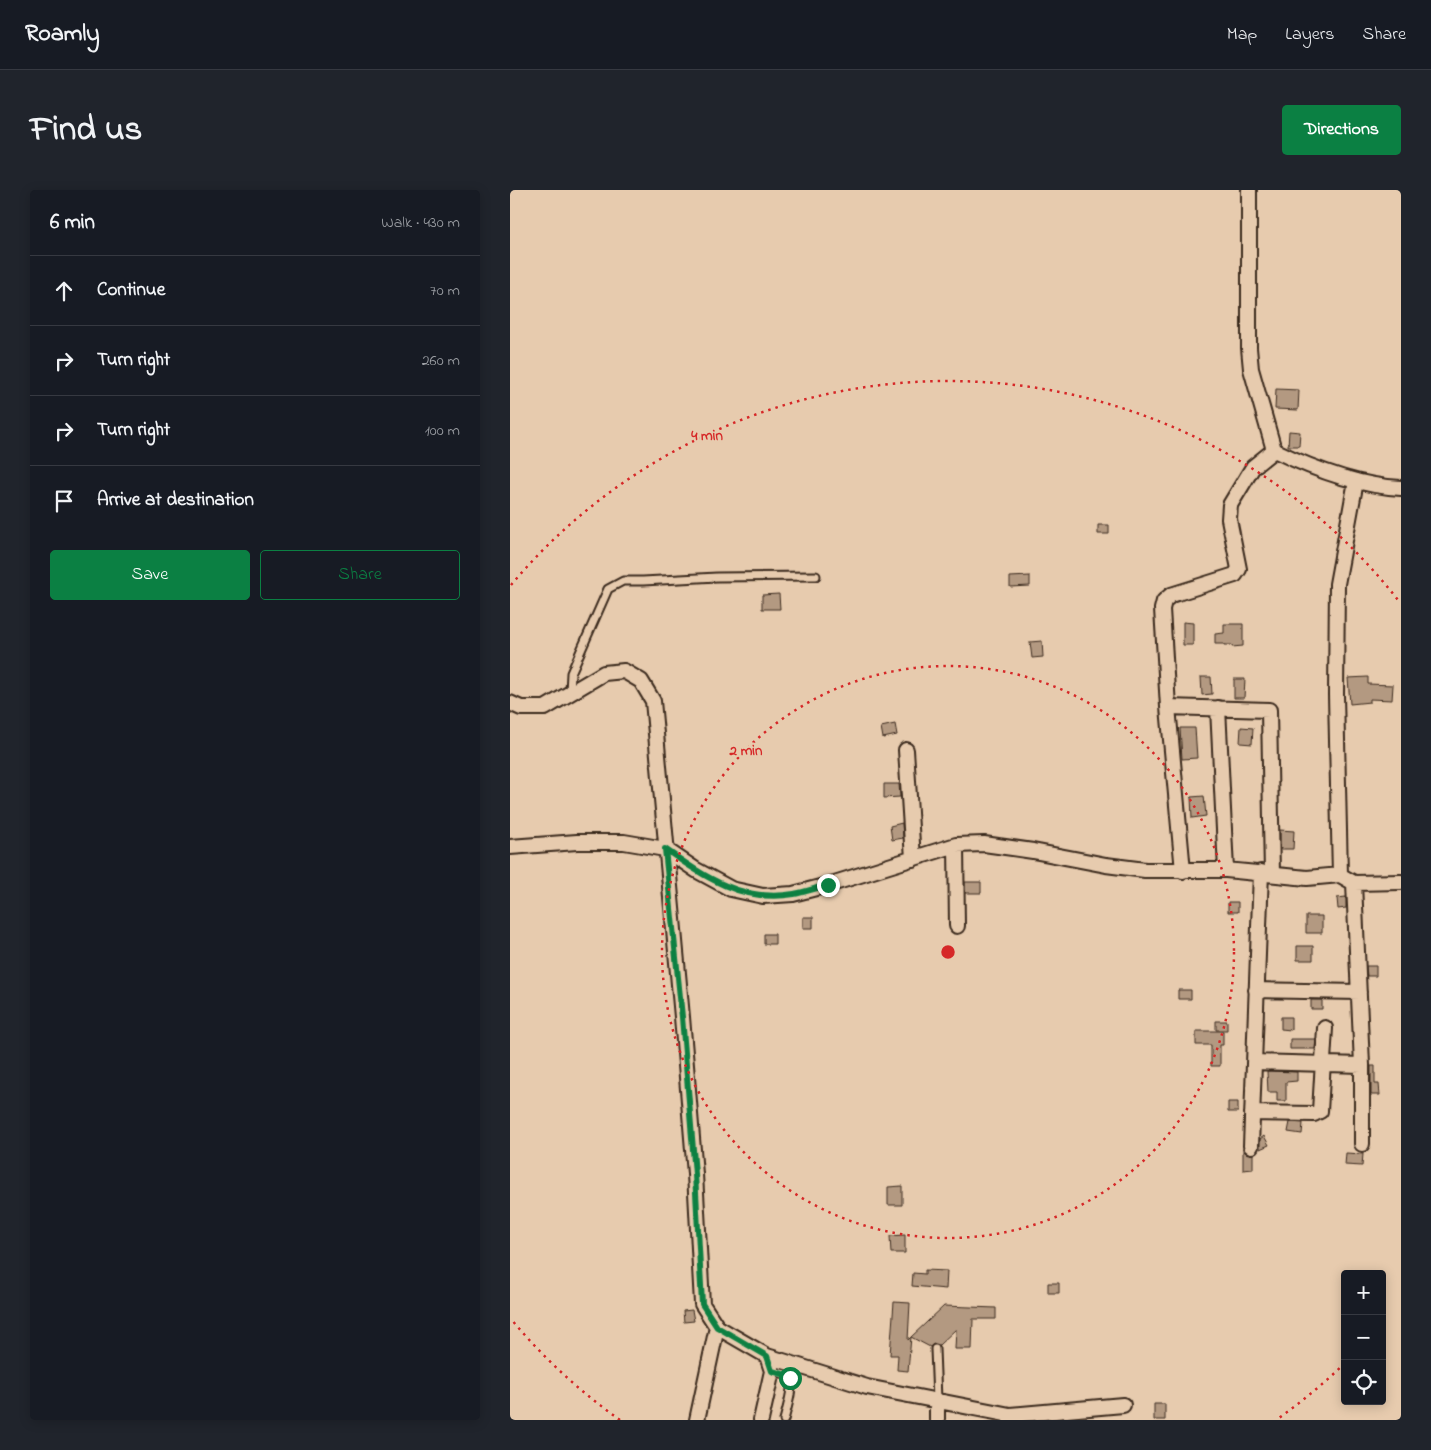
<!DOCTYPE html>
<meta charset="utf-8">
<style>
:root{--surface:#171b24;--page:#20242c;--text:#f1f3f6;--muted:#9ea1a6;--line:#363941;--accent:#0b8043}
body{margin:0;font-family:"Indie Flower",sans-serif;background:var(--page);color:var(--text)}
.controls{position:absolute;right:15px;bottom:15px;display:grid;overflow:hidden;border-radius:5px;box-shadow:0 2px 12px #0003}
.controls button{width:45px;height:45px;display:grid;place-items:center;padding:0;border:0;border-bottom:1px solid var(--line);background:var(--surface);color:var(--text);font:25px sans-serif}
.stop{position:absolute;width:15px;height:15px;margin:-11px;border:4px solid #0b8043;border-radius:50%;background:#fff}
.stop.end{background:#0b8043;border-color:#fff;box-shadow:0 1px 5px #0008}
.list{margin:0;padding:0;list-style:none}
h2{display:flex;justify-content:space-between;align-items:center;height:65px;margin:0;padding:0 20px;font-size:21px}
h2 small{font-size:16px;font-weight:400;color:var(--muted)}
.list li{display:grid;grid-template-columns:32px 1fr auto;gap:15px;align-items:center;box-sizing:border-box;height:70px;padding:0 20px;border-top:1px solid var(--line)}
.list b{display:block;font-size:19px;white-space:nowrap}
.list em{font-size:16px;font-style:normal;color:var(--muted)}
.actions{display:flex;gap:10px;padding:15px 20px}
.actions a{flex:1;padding:11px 0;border:1px solid var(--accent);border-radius:5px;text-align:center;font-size:18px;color:var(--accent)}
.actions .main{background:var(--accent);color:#fff}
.icon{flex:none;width:28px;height:28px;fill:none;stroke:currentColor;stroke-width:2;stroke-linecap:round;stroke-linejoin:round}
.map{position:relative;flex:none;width:891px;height:1230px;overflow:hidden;border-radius:5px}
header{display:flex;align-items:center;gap:30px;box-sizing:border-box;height:70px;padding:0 25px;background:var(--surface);border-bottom:1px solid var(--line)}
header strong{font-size:24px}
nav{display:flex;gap:28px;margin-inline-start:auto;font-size:18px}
.intro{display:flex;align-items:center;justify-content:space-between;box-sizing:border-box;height:120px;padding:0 30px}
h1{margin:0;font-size:35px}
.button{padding:12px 22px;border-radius:5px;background:var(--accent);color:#fff;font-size:18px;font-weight:700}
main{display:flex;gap:30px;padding:0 30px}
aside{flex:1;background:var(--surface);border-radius:5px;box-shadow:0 2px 12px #0003}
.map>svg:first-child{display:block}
.building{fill:#b39981;stroke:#3b2a1e}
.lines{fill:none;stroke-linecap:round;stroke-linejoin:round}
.service-casing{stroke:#3b2a1e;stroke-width:11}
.minor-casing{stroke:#3b2a1e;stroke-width:18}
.service{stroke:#e7cbae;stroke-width:7}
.minor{stroke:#e7cbae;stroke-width:14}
.route{stroke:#0b8043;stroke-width:6}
.ring{fill:none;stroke:#d62828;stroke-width:2.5;stroke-dasharray:2.5 5}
.centre{fill:#d62828;stroke:#e7cbae;stroke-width:2.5}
.ring-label{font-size:15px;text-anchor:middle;font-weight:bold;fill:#d62828;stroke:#e7cbae;stroke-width:4.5;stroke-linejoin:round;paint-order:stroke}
</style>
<header>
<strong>Roamly</strong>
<nav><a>Map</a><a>Layers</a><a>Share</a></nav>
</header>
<div class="intro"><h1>Find us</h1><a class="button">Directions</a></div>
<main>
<aside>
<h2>6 min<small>Walk · 430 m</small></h2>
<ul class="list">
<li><svg class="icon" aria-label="ahead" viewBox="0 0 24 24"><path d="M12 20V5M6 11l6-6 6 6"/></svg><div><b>Continue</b></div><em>70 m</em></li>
<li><svg class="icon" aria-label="right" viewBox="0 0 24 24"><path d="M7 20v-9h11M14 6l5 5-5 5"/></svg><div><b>Turn right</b></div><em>260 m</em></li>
<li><svg class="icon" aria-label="right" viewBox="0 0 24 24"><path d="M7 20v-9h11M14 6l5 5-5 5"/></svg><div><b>Turn right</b></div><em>100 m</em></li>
<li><svg class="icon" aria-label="arrive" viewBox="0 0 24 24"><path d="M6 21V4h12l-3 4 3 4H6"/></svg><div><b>Arrive at destination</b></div></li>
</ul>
<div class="actions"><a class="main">Save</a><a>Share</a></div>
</aside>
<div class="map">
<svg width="891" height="1230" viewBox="0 0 891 1230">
<rect width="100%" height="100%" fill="#e7cbae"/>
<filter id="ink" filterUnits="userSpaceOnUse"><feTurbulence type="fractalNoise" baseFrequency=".02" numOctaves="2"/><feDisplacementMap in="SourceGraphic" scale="10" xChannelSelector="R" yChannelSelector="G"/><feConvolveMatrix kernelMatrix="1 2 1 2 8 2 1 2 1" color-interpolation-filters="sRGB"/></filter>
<g filter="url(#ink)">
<!-- building -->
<path class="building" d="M 766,199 L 789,200 L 788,220 L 765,219 Z
M 779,241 L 790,242 L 789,256 L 778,256 Z
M 588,335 L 599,335 L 599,344 L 588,344 Z
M 520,386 L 520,396 L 500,397 L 500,387 Z
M 269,404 L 270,419 L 252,419 L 252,405 Z
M 673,432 L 683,433 L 683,455 L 673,455 Z
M 714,434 L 733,434 L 733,456 L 722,457 L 722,455 L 714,455 L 714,454 L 705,454 L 705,444 L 714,443 Z
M 532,451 L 533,467 L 522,468 L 520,452 Z
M 691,487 L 701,487 L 702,504 L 692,505 Z
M 858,487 L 858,494 L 883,495 L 882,510 L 860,509 L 860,512 L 840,514 L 838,488 Z
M 724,489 L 735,489 L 734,508 L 724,508 Z
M 385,534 L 387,545 L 373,548 L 371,537 Z
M 731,537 L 743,538 L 742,554 L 730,553 Z
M 670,538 L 685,538 L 687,568 L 672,569 Z
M 374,594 L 389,594 L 390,607 L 374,608 Z
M 694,606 L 696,626 L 682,628 L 681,607 Z
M 392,633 L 393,648 L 382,650 L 380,636 Z
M 770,640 L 784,641 L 783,659 L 770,659 Z
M 455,692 L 471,692 L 471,703 L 455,703 Z
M 836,707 L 836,718 L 828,719 L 827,708 Z
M 718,712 L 728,712 L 728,722 L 718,722 Z
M 796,726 L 812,726 L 812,743 L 796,743 Z
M 293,727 L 303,727 L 303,738 L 293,738 Z
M 254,744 L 265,744 L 265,754 L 254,754 Z
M 787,756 L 803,756 L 803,770 L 787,770 Z
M 856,776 L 866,776 L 866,786 L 857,786 Z
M 668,800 L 681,800 L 681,809 L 668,809 Z
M 801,810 L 812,810 L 812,819 L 801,819 Z
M 771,827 L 781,827 L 781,840 L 771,839 Z
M 706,831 L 717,831 L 717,840 L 706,840 Z
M 686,841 L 713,841 L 713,855 L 710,855 L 710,876 L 701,876 L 701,855 L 686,855 Z
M 780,849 L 806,849 L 805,859 L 780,859 Z
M 861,876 L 865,876 L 865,894 L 869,894 L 870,905 L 861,905 Z
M 757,881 L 787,882 L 787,891 L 776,892 L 776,911 L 767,911 L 767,902 L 758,902 Z
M 718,912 L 728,912 L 728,922 L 718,922 Z
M 780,932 L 793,933 L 792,944 L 778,942 Z
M 754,946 L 759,955 L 750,959 L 750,949 Z
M 733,958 L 736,963 L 743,964 L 743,979 L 733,980 Z
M 836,963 L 853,964 L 852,976 L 835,975 Z
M 392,996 L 392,1015 L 378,1015 L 378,997 Z
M 395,1045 L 395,1063 L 381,1063 L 380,1046 Z
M 415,1080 L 437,1081 L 436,1099 L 402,1096 L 403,1083 L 415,1084 Z
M 538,1093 L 549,1093 L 549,1103 L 538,1103 Z
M 384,1112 L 400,1113 L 398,1150 L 401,1147 L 398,1181 L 387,1180 L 388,1165 L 380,1165 Z
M 434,1116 L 486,1118 L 486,1129 L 463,1129 L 462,1159 L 445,1159 L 446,1139 L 429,1155 L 424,1154 L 420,1157 L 401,1147 Z
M 182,1120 L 184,1131 L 174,1132 L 173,1121 Z
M 644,1214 L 655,1214 L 655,1230 L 644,1230 Z"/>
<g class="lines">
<!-- service casing -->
<g class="service-casing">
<path id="service" d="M 60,502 L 61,483 L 98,399 L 113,391 L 133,391 L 207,387 L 306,386
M 425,1159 L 427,1210
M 262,1181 C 267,1182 277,1183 280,1189 C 284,1196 276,1222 274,1230"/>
</g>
<!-- minor casing -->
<g class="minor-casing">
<path id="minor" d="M 739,0 L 739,158 L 741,179 L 764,260 C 801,278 849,296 891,298
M 0,513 L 11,518 L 35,518 L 94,483 L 114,481 L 131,491 L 143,511 L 172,827 L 185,984 L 192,1114 L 207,1137 L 257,1166 L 357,1197 L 500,1225
M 658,517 L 759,520 L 762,684
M 708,518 L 716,680
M 396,560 L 403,669
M 446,655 L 447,736
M 0,657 L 67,652 L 114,652 L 155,659 L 186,680 L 221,699 L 253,706 L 283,704 L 318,695 L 446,655 L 474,654 L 523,661 L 596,675 L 635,680 L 716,680 L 797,688 L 830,685 L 844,693 L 891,692
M 673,681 L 658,517 L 652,419 L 654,411 L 661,405 L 725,385 L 729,379 L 719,329 L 720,315 L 743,277 L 764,260
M 830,685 L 826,505 L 827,394 L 846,291
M 844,693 L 852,875 L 852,954
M 746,800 L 849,802
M 744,872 L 852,875
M 742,923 L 804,924 L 810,921 L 815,838
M 741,956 L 751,682
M 427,1210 L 427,1230
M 187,1230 L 207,1137
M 251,1230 L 262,1181 L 257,1166
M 500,1230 L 500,1225 L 613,1215"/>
</g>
<!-- service -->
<use href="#service" class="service"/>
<!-- minor -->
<use href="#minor" class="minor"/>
</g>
</g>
<g class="lines" filter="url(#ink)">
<!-- route -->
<path class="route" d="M 280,1188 L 276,1185 L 262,1181 L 257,1166 L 207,1137 L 192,1114 L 185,984 L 172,827 L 155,659 C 195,687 232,713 284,704 C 295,702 306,698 318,695"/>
</g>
<!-- distance rings -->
<g class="ring">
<circle cx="438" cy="762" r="286"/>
<path d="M835 1173A571 571 0 0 1 766 1230M110 1230A571 571 0 0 1 1 1129M1 395A571 571 0 0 1 888 410"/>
</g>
<circle cx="438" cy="762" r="8" class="centre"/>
<g class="ring-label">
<text x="197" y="250">4 min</text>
<text x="236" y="565">2 min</text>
</g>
</svg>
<div class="controls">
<button>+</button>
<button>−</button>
<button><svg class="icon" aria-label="locate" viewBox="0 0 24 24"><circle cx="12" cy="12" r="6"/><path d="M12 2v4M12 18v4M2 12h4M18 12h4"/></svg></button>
</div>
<div class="stop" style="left:280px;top:1188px"></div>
<div class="stop end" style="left:318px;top:695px"></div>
</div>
</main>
